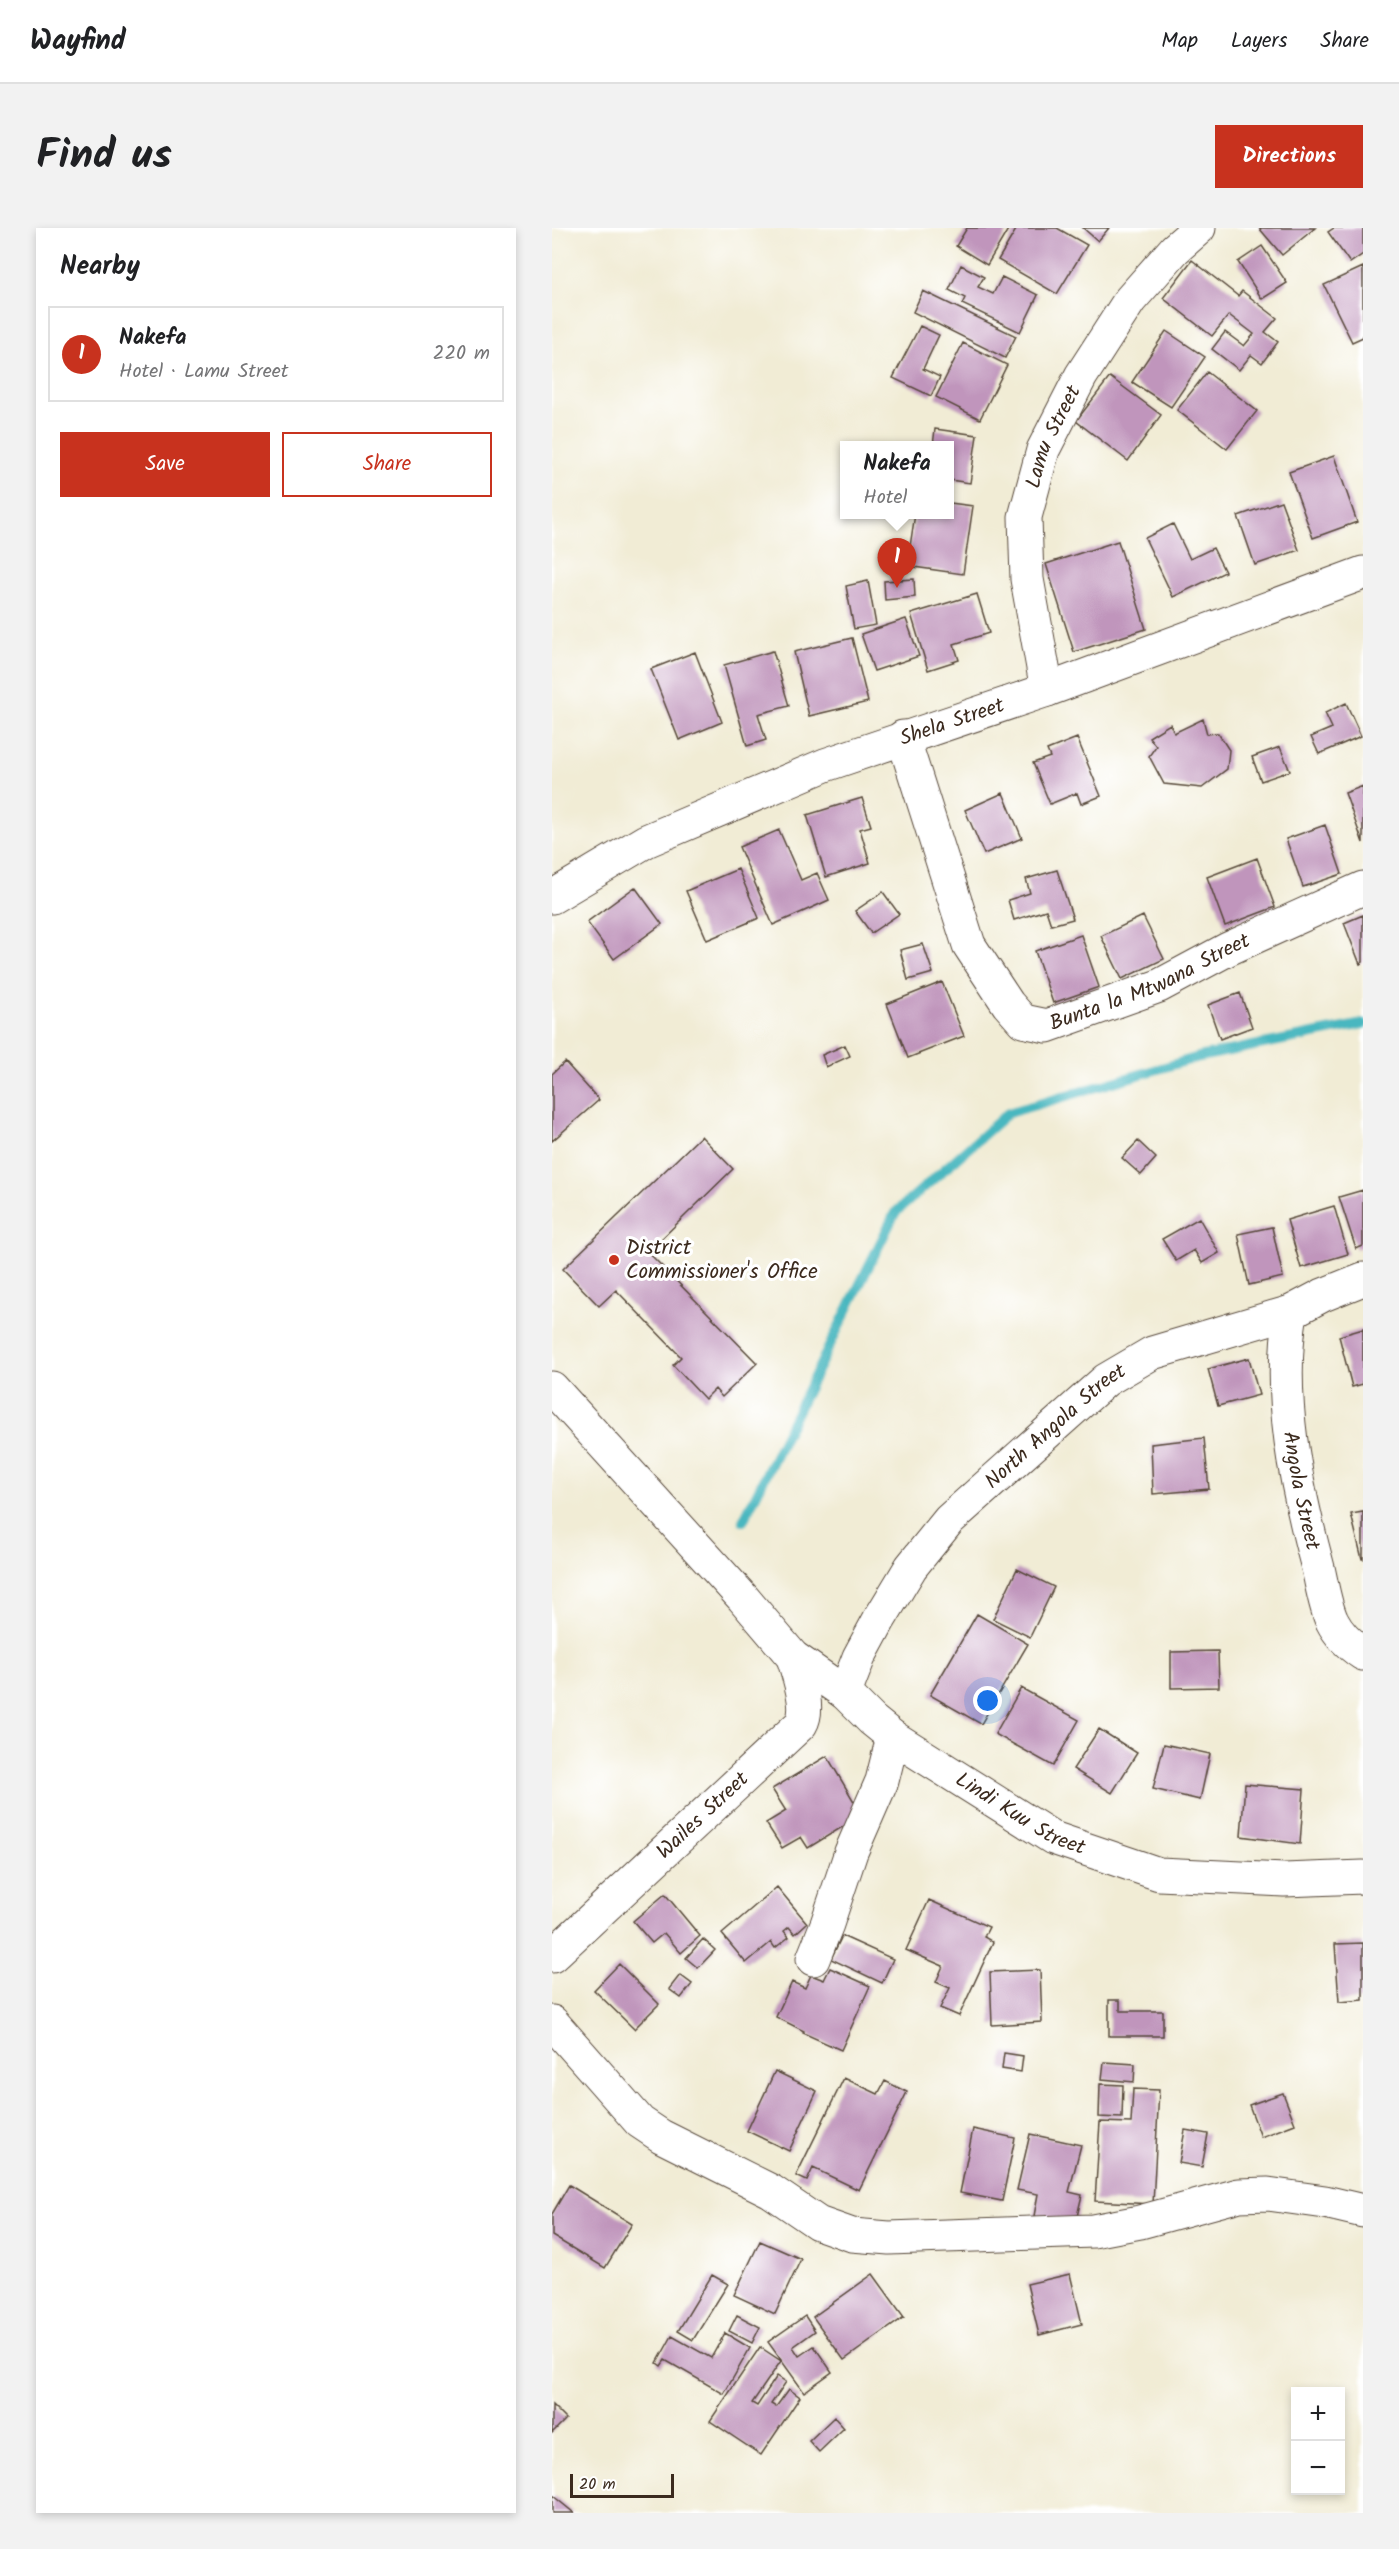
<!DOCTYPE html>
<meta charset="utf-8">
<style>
:root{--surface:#fff;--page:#f2f2f2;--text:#202124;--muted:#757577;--line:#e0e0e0;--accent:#c8321e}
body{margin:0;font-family:Kalam,sans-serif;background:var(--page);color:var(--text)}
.controls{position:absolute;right:18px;bottom:18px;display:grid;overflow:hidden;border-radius:0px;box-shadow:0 3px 9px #0003}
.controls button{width:54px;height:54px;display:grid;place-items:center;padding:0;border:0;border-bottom:2px solid var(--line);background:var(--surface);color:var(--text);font:30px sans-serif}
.scale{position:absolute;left:18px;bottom:15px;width:104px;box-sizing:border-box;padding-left:6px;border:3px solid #3b2a1e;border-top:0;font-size:16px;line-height:21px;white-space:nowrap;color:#3b2a1e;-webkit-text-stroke:4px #fff;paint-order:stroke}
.you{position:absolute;left:436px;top:1473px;width:21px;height:21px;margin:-15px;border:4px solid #fff;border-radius:50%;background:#1a73e8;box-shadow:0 0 0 9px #1a73e833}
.badge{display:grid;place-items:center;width:39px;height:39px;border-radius:50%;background:var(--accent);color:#fff;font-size:20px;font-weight:700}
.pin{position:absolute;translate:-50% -50px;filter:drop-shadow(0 2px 3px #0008)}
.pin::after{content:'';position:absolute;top:32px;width:21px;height:18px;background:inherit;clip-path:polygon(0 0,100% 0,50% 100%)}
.popup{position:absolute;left:288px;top:213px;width:114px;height:78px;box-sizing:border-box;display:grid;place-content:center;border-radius:0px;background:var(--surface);filter:drop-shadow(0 2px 4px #0005);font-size:20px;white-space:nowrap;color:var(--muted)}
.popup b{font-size:22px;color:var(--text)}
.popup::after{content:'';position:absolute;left:50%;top:100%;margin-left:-12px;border:12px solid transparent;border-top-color:var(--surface)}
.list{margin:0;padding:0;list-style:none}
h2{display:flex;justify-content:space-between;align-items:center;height:78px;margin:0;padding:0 24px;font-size:26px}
h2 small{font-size:20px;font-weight:400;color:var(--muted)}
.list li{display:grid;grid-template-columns:39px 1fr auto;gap:18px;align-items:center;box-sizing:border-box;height:96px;margin:0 12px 12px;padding:0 12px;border:2px solid var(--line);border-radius:0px}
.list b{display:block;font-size:22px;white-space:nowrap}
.list p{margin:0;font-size:20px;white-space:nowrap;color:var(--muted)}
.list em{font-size:20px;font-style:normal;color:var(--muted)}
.actions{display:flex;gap:12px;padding:18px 24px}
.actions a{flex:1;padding:14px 0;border:2px solid var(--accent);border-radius:0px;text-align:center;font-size:21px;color:var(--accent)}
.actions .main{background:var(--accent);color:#fff}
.map{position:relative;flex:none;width:811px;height:2285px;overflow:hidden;border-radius:0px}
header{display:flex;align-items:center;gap:36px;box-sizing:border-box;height:84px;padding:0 30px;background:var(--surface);border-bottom:2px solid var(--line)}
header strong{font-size:28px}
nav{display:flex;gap:33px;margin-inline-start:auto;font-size:21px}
.intro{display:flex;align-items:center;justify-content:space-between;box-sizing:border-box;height:144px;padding:0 36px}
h1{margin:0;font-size:42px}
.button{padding:15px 27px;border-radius:0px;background:var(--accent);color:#fff;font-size:21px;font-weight:700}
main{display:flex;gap:36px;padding:0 36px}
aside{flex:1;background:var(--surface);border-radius:0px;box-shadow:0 3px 9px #0003}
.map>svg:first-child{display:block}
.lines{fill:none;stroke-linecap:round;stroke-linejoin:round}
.stream{stroke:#48b7c0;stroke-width:10}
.building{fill:#c095bc}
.minor-casing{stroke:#564739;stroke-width:35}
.secondary-casing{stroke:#564739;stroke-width:35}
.minor{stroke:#fff;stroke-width:33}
.secondary{stroke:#fff;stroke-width:33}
.poi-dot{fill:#c8321e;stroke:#fff;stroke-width:2}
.labels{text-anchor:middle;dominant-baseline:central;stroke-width:6;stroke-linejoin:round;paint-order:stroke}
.street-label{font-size:21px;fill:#3b2a1e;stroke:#fff}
.poi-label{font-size:21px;fill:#3b2a1e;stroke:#fff;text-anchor:start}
</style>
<header>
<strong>Wayfind</strong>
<nav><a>Map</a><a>Layers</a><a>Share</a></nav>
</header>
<div class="intro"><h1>Find us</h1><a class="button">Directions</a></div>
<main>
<aside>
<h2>Nearby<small></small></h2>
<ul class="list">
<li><span class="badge">1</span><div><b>Nakefa</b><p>Hotel · Lamu Street</p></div><em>220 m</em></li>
</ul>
<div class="actions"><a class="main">Save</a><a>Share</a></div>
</aside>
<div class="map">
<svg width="811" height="2285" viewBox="0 0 811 2285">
<rect width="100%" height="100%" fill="#fff"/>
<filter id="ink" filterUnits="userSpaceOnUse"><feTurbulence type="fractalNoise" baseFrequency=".0167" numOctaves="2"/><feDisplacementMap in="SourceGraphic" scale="12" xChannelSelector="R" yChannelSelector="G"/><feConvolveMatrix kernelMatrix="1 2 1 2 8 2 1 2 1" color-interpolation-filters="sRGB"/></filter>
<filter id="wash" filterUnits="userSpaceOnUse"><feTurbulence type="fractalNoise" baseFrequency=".008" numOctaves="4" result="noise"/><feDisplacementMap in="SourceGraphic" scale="24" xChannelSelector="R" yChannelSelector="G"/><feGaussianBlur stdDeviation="1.35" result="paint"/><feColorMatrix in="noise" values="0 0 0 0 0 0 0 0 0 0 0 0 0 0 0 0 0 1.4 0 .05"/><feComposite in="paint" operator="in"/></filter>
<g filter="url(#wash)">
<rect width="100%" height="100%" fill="#f1ecd5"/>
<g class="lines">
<!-- stream -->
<path class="stream" d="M 191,1293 L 343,985 L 456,885 L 647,829 L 811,796"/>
</g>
<g id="blocks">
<!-- building -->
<path class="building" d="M 415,0 L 457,0 L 435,37 L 404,18 Z
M 465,0 L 505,0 L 535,17 L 505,66 L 446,32 Z
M 531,0 L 557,0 L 546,13 Z
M 707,0 L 763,0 L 730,27 Z
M 782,0 L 811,0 L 811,26 L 798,35 L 776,4 Z
M 710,18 L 735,55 L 710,71 L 686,34 Z
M 640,32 L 686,68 L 690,63 L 725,90 L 713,104 L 726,114 L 710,135 L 699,127 L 687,142 L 660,121 L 673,104 L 692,118 L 702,106 L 677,87 L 660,108 L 611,70 Z
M 409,37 L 432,49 L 426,59 L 441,66 L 450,49 L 486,67 L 468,104 L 410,76 L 413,70 L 397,62 Z
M 811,39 L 811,109 L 800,114 L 772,57 Z
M 371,63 L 464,108 L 453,130 L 361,84 Z
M 368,98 L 387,107 L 371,141 L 388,149 L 379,168 L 341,150 Z
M 614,103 L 653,129 L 619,179 L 580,154 Z
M 411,115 L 455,137 L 428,191 L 384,169 Z
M 655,144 L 705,183 L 675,221 L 625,182 Z
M 558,149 L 609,187 L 576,233 L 524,193 Z
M 383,201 L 425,207 L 418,255 L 398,252 L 398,218 L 381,218 Z
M 782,228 L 805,294 L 761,310 L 737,244 Z
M 729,273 L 747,322 L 703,337 L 686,288 Z
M 398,275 L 421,278 L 411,346 L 355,338 L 363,286 L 398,286 Z
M 621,296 L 638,331 L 661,320 L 673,344 L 621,369 L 593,310 Z
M 566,313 L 594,401 L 522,424 L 494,336 Z
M 362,351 L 363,369 L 333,372 L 332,353 Z
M 316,353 L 324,397 L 302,401 L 294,358 Z
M 425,366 L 437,405 L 402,416 L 407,432 L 376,442 L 359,386 Z
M 354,391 L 367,428 L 322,443 L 309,406 Z
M 300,410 L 316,474 L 257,488 L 242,424 Z
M 221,423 L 237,478 L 206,486 L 214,512 L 195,518 L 172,437 Z
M 143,424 L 170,494 L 127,512 L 99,441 Z
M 794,475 L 809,508 L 767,526 L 759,509 L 780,500 L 773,485 Z
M 651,491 L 655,506 L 666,505 L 677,522 L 675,541 L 650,560 L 612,556 L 597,528 L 604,518 L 597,509 L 618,496 L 622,505 Z
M 525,510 L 549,568 L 529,576 L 525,565 L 498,576 L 481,535 L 498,529 L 495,522 Z
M 728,519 L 738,543 L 709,553 L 700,529 Z
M 811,558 L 811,615 L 793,565 Z
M 451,565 L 470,610 L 432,626 L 413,582 Z
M 310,570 L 319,598 L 308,601 L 318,635 L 274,649 L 255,587 Z
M 773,597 L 790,646 L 751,659 L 734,611 Z
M 227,602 L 249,652 L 265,645 L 277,672 L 221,697 L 187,619 Z
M 705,630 L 723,679 L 673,698 L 655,649 Z
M 186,641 L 207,690 L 155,712 L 134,663 Z
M 505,642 L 521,691 L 499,697 L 494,682 L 462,692 L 456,672 L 478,665 L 474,651 Z
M 83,659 L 110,696 L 62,731 L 35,694 Z
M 331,664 L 347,686 L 319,705 L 303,683 Z
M 811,687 L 811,734 L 808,736 L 792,695 Z
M 591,688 L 612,731 L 570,751 L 549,708 Z
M 529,707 L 547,759 L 501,775 L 483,723 Z
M 371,716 L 381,745 L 356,752 L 348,722 Z
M 390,754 L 412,808 L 356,830 L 335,776 Z
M 688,765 L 700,799 L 668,811 L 656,777 Z
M 293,817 L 298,828 L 274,839 L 270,827 Z
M 13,834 L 47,872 L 0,913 L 0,846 Z
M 149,908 L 181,941 L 96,1024 L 205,1135 L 170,1169 L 163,1161 L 153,1171 L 121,1137 L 129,1129 L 64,1062 L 47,1078 L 11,1041 Z
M 586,913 L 604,930 L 589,947 L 570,930 Z
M 811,962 L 811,1018 L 804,1021 L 787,969 Z
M 782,978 L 796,1026 L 749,1040 L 735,992 Z
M 647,990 L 667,1025 L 650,1035 L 642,1022 L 624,1033 L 610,1011 Z
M 720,999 L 731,1049 L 697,1057 L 686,1006 Z
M 811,1101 L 811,1156 L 800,1159 L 787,1108 Z
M 697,1130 L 707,1167 L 666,1178 L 656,1141 Z
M 652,1210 L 657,1261 L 601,1266 L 599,1216 Z
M 811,1284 L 811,1331 L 810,1331 L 799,1286 Z
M 465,1341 L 502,1359 L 478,1409 L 441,1391 Z
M 425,1386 L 476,1416 L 429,1496 L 378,1467 Z
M 666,1423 L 667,1459 L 619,1460 L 619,1424 Z
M 469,1460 L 527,1492 L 501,1538 L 443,1506 Z
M 547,1501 L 585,1525 L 560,1565 L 521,1541 Z
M 612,1516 L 658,1526 L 648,1572 L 601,1561 Z
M 275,1528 L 310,1587 L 256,1620 L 249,1609 L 230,1620 L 214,1595 L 234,1583 L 220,1561 Z
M 693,1556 L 752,1561 L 748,1616 L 689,1608 Z
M 225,1659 L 255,1695 L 243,1706 L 237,1699 L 232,1703 L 237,1709 L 223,1720 L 219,1714 L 194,1735 L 170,1706 Z
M 113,1666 L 148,1708 L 129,1725 L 112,1705 L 100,1715 L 81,1693 Z
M 377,1672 L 437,1699 L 432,1709 L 441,1714 L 407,1788 L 388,1780 L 398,1760 L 384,1754 L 391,1738 L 354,1722 Z
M 290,1708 L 341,1731 L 330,1755 L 279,1731 Z
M 151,1711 L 163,1722 L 146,1740 L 134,1730 Z
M 811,1715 L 811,1772 L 787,1774 L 783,1716 Z
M 67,1736 L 107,1776 L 82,1801 L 42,1762 Z
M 278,1740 L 318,1758 L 289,1822 L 251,1805 L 252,1803 L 224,1789 L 240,1754 L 253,1760 L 259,1747 L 272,1752 Z
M 488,1742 L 490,1794 L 440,1797 L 438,1744 Z
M 128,1747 L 140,1756 L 129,1770 L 117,1761 Z
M 557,1772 L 568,1772 L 568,1783 L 611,1783 L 611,1808 L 557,1808 Z
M 452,1825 L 471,1828 L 469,1844 L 450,1841 Z
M 552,1834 L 583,1836 L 582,1854 L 550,1851 Z
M 223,1843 L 265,1863 L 237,1923 L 195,1903 Z
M 292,1850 L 326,1866 L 333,1853 L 355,1864 L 307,1962 L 261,1940 L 255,1953 L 244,1948 Z
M 548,1856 L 571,1857 L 570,1890 L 547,1889 Z
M 581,1861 L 607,1862 L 601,1976 L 543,1973 L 548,1894 L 579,1895 Z
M 731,1865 L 743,1896 L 709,1909 L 697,1877 Z
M 421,1901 L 463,1910 L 450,1973 L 408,1965 Z
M 633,1902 L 656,1906 L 650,1939 L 627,1935 Z
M 478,1906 L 529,1917 L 517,1964 L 530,1967 L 523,1997 L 482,1988 L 486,1966 L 465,1962 Z
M 17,1957 L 80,1996 L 53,2040 L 0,2008 L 0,1986 Z
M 208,2013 L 249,2031 L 223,2086 L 182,2067 Z
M 321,2046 L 352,2089 L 292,2132 L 261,2089 Z
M 518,2046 L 530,2096 L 487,2107 L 475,2056 Z
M 160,2047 L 176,2056 L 141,2112 L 126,2103 Z
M 185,2087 L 208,2099 L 200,2115 L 177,2103 Z
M 253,2088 L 263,2103 L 241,2119 L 247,2128 L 262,2118 L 280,2144 L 252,2164 L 216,2114 Z
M 173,2105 L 198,2120 L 172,2166 L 113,2132 L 109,2138 L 105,2135 L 120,2108 L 159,2130 Z
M 208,2119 L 229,2133 L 200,2175 L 205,2178 L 225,2148 L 234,2154 L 219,2176 L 224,2179 L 237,2161 L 248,2169 L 209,2227 L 158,2193 Z
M 0,2177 L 14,2191 L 0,2205 Z
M 282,2189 L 292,2200 L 267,2224 L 257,2213 Z
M 0,2267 L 22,2285 L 0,2285 Z"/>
</g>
</g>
<g filter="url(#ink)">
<use href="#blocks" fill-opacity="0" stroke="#564739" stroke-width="1.5"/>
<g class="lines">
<!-- minor casing -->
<g class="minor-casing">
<g id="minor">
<path id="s1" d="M 495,462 L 475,351 L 473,289 L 491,222 L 529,148 L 578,72 L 623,21 L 647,0"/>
<path id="s2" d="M 351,509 L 417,717 L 456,776 L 471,793 L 495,798 L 607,758 L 676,721 L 811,660"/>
<path id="s3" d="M 739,1084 C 725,1169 744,1258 766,1340 C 770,1357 773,1378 780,1393 C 787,1407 799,1418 811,1426"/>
<path id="s4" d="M 0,1160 L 191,1370 L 241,1429 L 293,1465 L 320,1492 L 341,1509 L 501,1610 L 607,1646 L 732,1652 L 811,1649"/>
<path id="s5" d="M 293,1465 L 307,1429 L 327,1392 L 359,1339 L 397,1292 L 554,1152 L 600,1125 L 739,1084 L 771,1067 L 811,1051"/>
<path id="s6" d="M 0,1728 L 249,1496 C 259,1479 246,1447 241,1429"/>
<path d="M 261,1731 L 275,1696 L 299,1624 L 330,1553 L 341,1509"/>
<path d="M 0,1794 L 88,1894 L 109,1908 L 219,1963 L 266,1995 L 300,2007 L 337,2010 L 541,2003 L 588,1994 L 687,1967 L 716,1966 L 773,1974 L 811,1983"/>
</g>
</g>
<!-- secondary casing -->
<g class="secondary-casing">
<g id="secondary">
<path id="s7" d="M 0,669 L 94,613 L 273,537 L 495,462 L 811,345"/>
</g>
</g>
<!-- minor -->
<use href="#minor" class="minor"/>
<!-- secondary -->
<use href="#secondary" class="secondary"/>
</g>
</g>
<!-- markers -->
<circle class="poi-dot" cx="62" cy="1032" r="6"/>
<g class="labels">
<!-- street labels -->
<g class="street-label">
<text stroke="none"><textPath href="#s1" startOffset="260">Lamu Street</textPath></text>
<text stroke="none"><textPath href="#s7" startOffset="438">Shela Street</textPath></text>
<text stroke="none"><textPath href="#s2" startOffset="448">Bunta la Mtwana Street</textPath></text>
<text stroke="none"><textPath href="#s5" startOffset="345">North Angola Street</textPath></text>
<text stroke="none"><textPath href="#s3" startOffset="180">Angola Street</textPath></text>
<text stroke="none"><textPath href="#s4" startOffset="639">Lindi Kuu Street</textPath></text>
<text stroke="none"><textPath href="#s6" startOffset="206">Wailes Street</textPath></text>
</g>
<!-- poi labels -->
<g class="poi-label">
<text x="74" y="1020">District<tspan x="74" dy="24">Commissioner's Office</tspan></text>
</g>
</g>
</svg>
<div class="controls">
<button>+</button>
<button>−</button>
</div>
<div class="scale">20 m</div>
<div class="you"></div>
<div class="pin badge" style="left:345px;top:360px">1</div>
<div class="popup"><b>Nakefa</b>Hotel</div>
</div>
</main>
